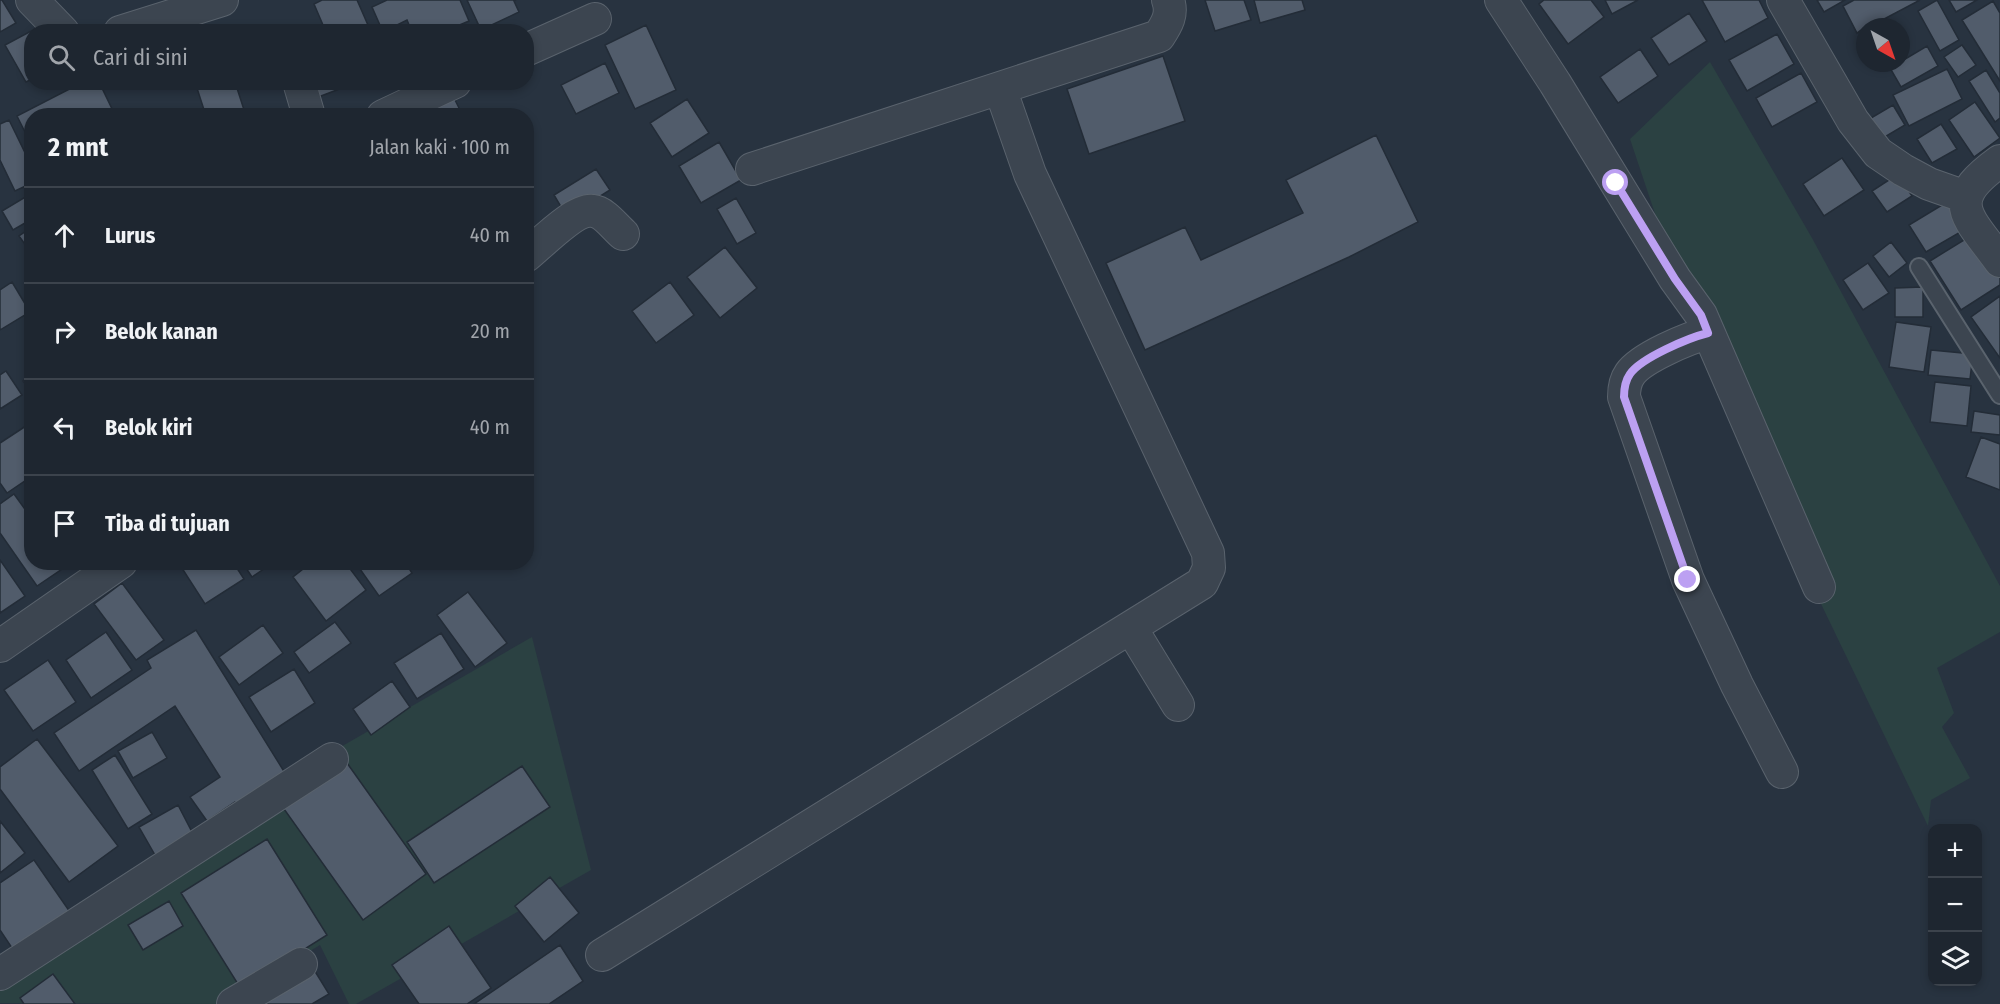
<!DOCTYPE html>
<html lang="id">
<meta charset="utf-8">
<style>
:root{--surface:#1e2630;--page:#262e38;--text:#f1f3f6;--muted:#a1a5ab;--line:#3c434c}
body{margin:0;font-family:"Fira Sans Condensed",sans-serif;background:var(--page);color:var(--text)}
.controls{position:absolute;right:18px;bottom:18px;display:grid;overflow:hidden;border-radius:12px;box-shadow:0 3px 9px #0003}
.controls button{width:54px;height:54px;display:grid;place-items:center;padding:0;border:0;border-bottom:2px solid var(--line);background:var(--surface);color:var(--text);font:30px sans-serif}
.compass{position:absolute;left:1856px;top:18px;width:54px;height:54px;border-radius:50%;background:var(--surface);box-shadow:0 3px 9px #0003;rotate:140deg}
.stop{position:absolute;width:18px;height:18px;margin:-14px;border:4px solid #bca0f2;border-radius:50%;background:#fff}
.stop.end{background:#bca0f2;border-color:#fff;box-shadow:0 2px 6px #0008}
.list{margin:0;padding:0;list-style:none}
h2{display:flex;justify-content:space-between;align-items:center;height:78px;margin:0;padding:0 24px;font-size:26px}
h2 small{font-size:20px;font-weight:400;color:var(--muted)}
.list li{display:grid;grid-template-columns:39px 1fr auto;gap:18px;align-items:center;box-sizing:border-box;height:96px;padding:0 24px;border-top:2px solid var(--line)}
.list b{display:block;font-size:22px;white-space:nowrap}
.list em{font-size:20px;font-style:normal;color:var(--muted)}
.icon{flex:none;width:33px;height:33px;fill:none;stroke:currentColor;stroke-width:2;stroke-linecap:round;stroke-linejoin:round}
.map{position:relative;flex:none;width:2000px;height:1004px;overflow:hidden}
.search{position:absolute;background:var(--surface);box-shadow:0 3px 9px #0003;left:24px;top:24px;width:510px;height:66px;display:flex;align-items:center;gap:15px;box-sizing:border-box;padding:0 21px;border-radius:24px;color:var(--muted);font-size:22px}
.panel{position:absolute;background:var(--surface);box-shadow:0 3px 9px #0003;left:24px;top:108px;width:510px;height:462px;border-radius:24px}
.map>svg:first-child{display:block}
.green{fill:#2b4142}
.building{fill:#515c6b;stroke:#232c37;stroke-width:1.5}
.lines{fill:none;stroke-linecap:round;stroke-linejoin:round}
.lane-casing{stroke:#5a636d;stroke-width:20}
.street-casing{stroke:#5a636d;stroke-width:34}
.lane{stroke:#3c4550;stroke-width:16}
.street{stroke:#3c4550;stroke-width:32}
.route{stroke:#bca0f2;stroke-width:8}
</style>
<div class="map">
<svg width="2000" height="1004" viewBox="0 0 2000 1004">
<rect width="100%" height="100%" fill="#283340"/>
<!-- green -->
<path class="green" d="M 1710,62 L 1812,238 L 2000,586 L 2000,632 L 1937,668 L 1954,713 L 1942,727 L 1970,778 L 1931,800 L 1928,826 L 1705,363 L 1630,139 Z
M 532,637 L 591,870 L 356,1004 L 349,1004 L 320,945 L 223,1004 L 0,1003 L 0,975 L 311,764 Z"/>
<!-- building -->
<path class="building" d="M 0,0 L 2,0 L 16,23 L 0,32 Z
M 322,0 L 357,0 L 371,32 L 326,32 L 314,4 Z
M 387,0 L 460,0 L 469,21 L 443,32 L 412,32 L 407,20 L 383,32 L 372,7 Z
M 467,0 L 516,0 L 514,1 L 519,12 L 481,30 Z
M 1205,0 L 1244,0 L 1251,20 L 1215,31 Z
M 1254,0 L 1302,0 L 1305,10 L 1260,23 Z
M 1544,0 L 1591,0 L 1604,17 L 1568,44 L 1539,4 Z
M 1605,0 L 1638,0 L 1612,14 Z
M 1702,0 L 1759,0 L 1768,18 L 1725,42 Z
M 1817,0 L 1845,0 L 1824,12 Z
M 1854,0 L 1920,0 L 1869,27 L 1865,27 L 1857,33 L 1843,6 Z
M 1937,0 L 1959,40 L 1940,51 L 1918,11 Z
M 1949,0 L 1977,0 L 1956,12 Z
M 1993,1 L 2000,13 L 2000,81 L 1962,20 Z
M 1689,13 L 1707,41 L 1669,65 L 1651,38 Z
M 48,22 L 54,32 L 32,32 L 32,79 L 26,82 L 5,45 Z
M 646,25 L 676,90 L 635,109 L 605,45 Z
M 1777,34 L 1794,64 L 1747,91 L 1729,60 Z
M 1962,45 L 1976,65 L 1958,77 L 1944,57 Z
M 1927,46 L 1938,66 L 1901,87 L 1890,68 Z
M 1640,49 L 1658,76 L 1618,103 L 1600,77 Z
M 1163,56 L 1185,121 L 1089,154 L 1067,89 Z
M 605,63 L 619,93 L 576,114 L 561,85 Z
M 1947,69 L 1962,99 L 1909,126 L 1893,95 Z
M 1986,70 L 2000,93 L 2000,118 L 1995,122 L 1969,81 Z
M 1801,73 L 1817,102 L 1772,127 L 1756,98 Z
M 83,82 L 99,82 L 114,113 L 108,116 L 32,116 L 32,146 L 17,116 Z
M 195,82 L 235,82 L 246,116 L 206,116 Z
M 307,82 L 358,82 L 313,99 Z
M 453,96 L 463,116 L 413,116 Z
M 687,99 L 709,133 L 672,157 L 650,123 Z
M 1975,102 L 2000,138 L 1974,157 L 1949,120 Z
M 1893,105 L 1905,125 L 1883,138 L 1871,118 Z
M 9,120 L 32,167 L 32,183 L 15,191 L 0,160 L 0,124 Z
M 1941,124 L 1957,149 L 1932,163 L 1917,139 Z
M 1376,135 L 1418,222 L 1349,257 L 1145,350 L 1106,263 L 1185,227 L 1201,260 L 1303,213 L 1286,180 Z
M 719,142 L 741,180 L 701,203 L 679,166 Z
M 1842,158 L 1864,190 L 1824,216 L 1803,184 Z
M 596,169 L 610,190 L 567,217 L 554,195 Z
M 1898,174 L 1912,196 L 1887,212 L 1872,191 Z
M 32,193 L 32,219 L 13,230 L 2,211 Z
M 736,198 L 756,233 L 737,244 L 717,209 Z
M 1947,202 L 1964,230 L 1926,252 L 1909,225 Z
M 32,227 L 32,254 L 19,236 Z
M 1972,235 L 2000,278 L 2000,285 L 1961,310 L 1930,261 Z
M 1891,242 L 1907,263 L 1889,277 L 1873,256 Z
M 725,247 L 757,288 L 720,318 L 687,277 Z
M 1868,263 L 1889,293 L 1863,310 L 1843,280 Z
M 12,282 L 30,312 L 0,330 L 0,290 Z
M 670,282 L 694,315 L 656,343 L 632,311 Z
M 1923,287 L 1923,317 L 1895,317 L 1895,288 Z
M 2000,296 L 2000,358 L 1971,317 Z
M 1896,322 L 1931,327 L 1924,372 L 1889,367 Z
M 1931,350 L 1973,354 L 1970,379 L 1928,375 Z
M 6,371 L 22,395 L 0,409 L 0,375 Z
M 32,375 L 32,393 L 23,381 Z
M 1935,382 L 1971,386 L 1967,426 L 1930,422 Z
M 1974,411 L 2000,415 L 2000,435 L 1971,432 Z
M 32,422 L 32,476 L 7,493 L 0,483 L 0,443 Z
M 1981,437 L 2000,444 L 2000,490 L 1966,477 Z
M 14,494 L 32,519 L 32,562 L 62,562 L 65,567 L 37,586 L 0,533 L 0,504 Z
M 0,560 L 25,596 L 0,613 Z
M 178,562 L 233,562 L 244,579 L 205,604 Z
M 242,562 L 274,562 L 252,577 Z
M 312,562 L 345,562 L 366,590 L 326,621 L 293,577 Z
M 355,562 L 405,562 L 412,573 L 379,596 Z
M 122,583 L 164,640 L 136,660 L 94,604 Z
M 468,592 L 507,643 L 475,667 L 437,615 Z
M 335,622 L 351,643 L 309,673 L 294,652 Z
M 263,625 L 283,653 L 239,685 L 219,657 Z
M 196,630 L 285,773 L 237,804 L 235,802 L 207,821 L 190,797 L 220,777 L 175,706 L 79,771 L 54,733 L 151,668 L 147,660 Z
M 106,632 L 132,670 L 91,698 L 66,660 Z
M 441,633 L 464,669 L 417,699 L 394,663 Z
M 48,660 L 76,702 L 33,731 L 4,690 Z
M 294,669 L 315,703 L 271,732 L 249,697 Z
M 392,681 L 410,707 L 371,735 L 353,709 Z
M 152,732 L 167,758 L 133,778 L 118,751 Z
M 37,739 L 118,846 L 69,882 L 0,789 L 0,767 Z
M 115,755 L 152,814 L 128,829 L 92,770 Z
M 347,763 L 426,874 L 363,920 L 284,809 Z
M 522,766 L 550,807 L 434,883 L 407,842 Z
M 178,805 L 193,834 L 155,855 L 139,827 Z
M 0,821 L 25,853 L 0,873 Z
M 267,839 L 327,935 L 241,989 L 181,893 Z
M 34,860 L 70,912 L 14,951 L 0,930 L 0,883 Z
M 550,877 L 579,913 L 544,942 L 515,906 Z
M 169,901 L 183,926 L 143,950 L 128,925 Z
M 449,926 L 491,988 L 467,1004 L 419,1004 L 392,965 Z
M 560,945 L 583,981 L 549,1004 L 474,1004 Z
M 313,968 L 329,994 L 312,1004 L 254,1004 Z
M 53,974 L 75,1004 L 24,1004 L 20,998 Z"/>
<g class="lines">
<!-- lane casing -->
<g class="lane-casing">
<path id="lane" d="M 1919,267 L 2000,395"/>
</g>
<!-- street casing -->
<g class="street-casing">
<path id="street" d="M 32,0 L 63,32
M 1501,0 L 1555,83 L 1675,279 L 1701,315 L 1819,587
M 1783,0 L 1853,121 L 1878,153 L 1903,170 L 1929,184 L 1966,197
M 120,32 L 222,0
M 526,50 L 595,19
M 299,82 L 309,116
M 383,116 L 455,82
M 2000,161 C 1943,202 1967,215 2000,261
M 752,169 L 1159,36 C 1167,24 1173,14 1168,0
M 526,256 C 540,245 575,208 593,211 C 604,212 615,227 623,234
M 1708,333 C 1688,338 1641,358 1630,374 C 1625,381 1624,389 1624,397 L 1688,580 L 1737,685 L 1782,772
M 1131,628 L 1178,705
M 0,646 L 121,562
M 602,955 L 1202,583 L 1209,568 L 1208,553 L 1030,174 L 1000,88
M 0,974 L 332,759
M 233,1004 L 301,964"/>
</g>
<!-- lane -->
<use href="#lane" class="lane"/>
<!-- street -->
<use href="#street" class="street"/>
</g>
<g class="lines">
<!-- route -->
<path class="route" d="M 1616,183 L 1675,279 L 1701,315 L 1708,333 C 1688,338 1641,358 1630,374 C 1625,381 1624,389 1624,397 L 1688,580"/>
</g>
</svg>
<div class="controls">
<button>+</button>
<button>−</button>
<button><svg class="icon" aria-label="layers" viewBox="0 0 24 24"><path d="M12 4l9 5-9 5-9-5zM3 14l9 5 9-5"/></svg></button>
</div>
<svg class="compass" viewBox="-18 -18 36 36"><path d="M0-13l5 13h-10z" fill="#e53935"/><path d="M0 13l5-13h-10z" fill="#a1a5ab"/></svg>
<div class="stop" style="left:1616px;top:183px"></div>
<div class="stop end" style="left:1688px;top:580px"></div>
<div class="search"><svg class="icon" aria-label="search" viewBox="0 0 24 24"><circle cx="10" cy="10" r="6"/><path d="M15 15l6 6"/></svg>Cari di sini</div>
<section class="panel">
<h2>2 mnt<small>Jalan kaki · 100 m</small></h2>
<ul class="list">
<li><svg class="icon" aria-label="ahead" viewBox="0 0 24 24"><path d="M12 20V5M6 11l6-6 6 6"/></svg><div><b>Lurus</b></div><em>40 m</em></li>
<li><svg class="icon" aria-label="right" viewBox="0 0 24 24"><path d="M7 20v-9h11M14 6l5 5-5 5"/></svg><div><b>Belok kanan</b></div><em>20 m</em></li>
<li><svg class="icon" aria-label="left" viewBox="0 0 24 24"><path d="M17 20v-9H6M10 6l-5 5 5 5"/></svg><div><b>Belok kiri</b></div><em>40 m</em></li>
<li><svg class="icon" aria-label="arrive" viewBox="0 0 24 24"><path d="M6 21V4h12l-3 4 3 4H6"/></svg><div><b>Tiba di tujuan</b></div></li>
</ul>
</section>
</div>
